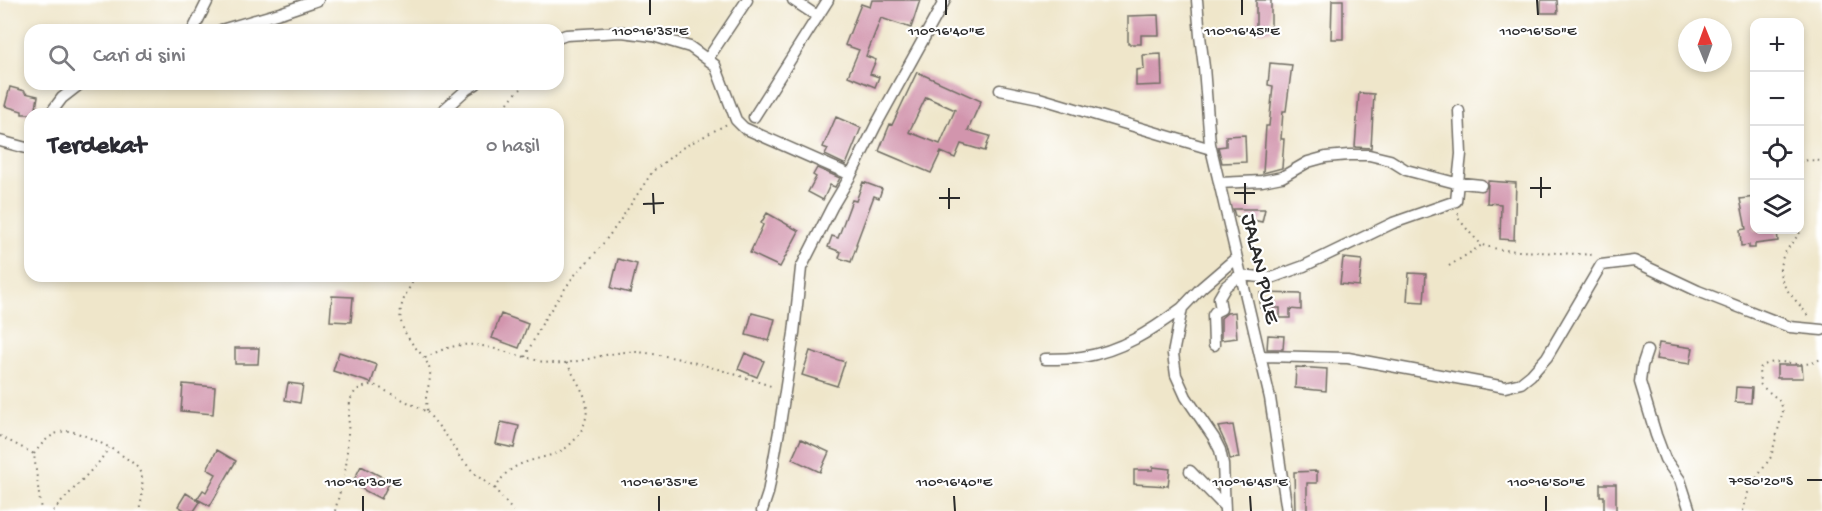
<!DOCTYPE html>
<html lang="id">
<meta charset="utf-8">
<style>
:root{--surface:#fff;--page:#f7f7f7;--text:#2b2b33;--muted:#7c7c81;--line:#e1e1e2}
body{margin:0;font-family:"Gochi Hand",sans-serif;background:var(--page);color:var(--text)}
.controls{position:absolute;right:18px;top:18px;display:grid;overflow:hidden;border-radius:12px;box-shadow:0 3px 9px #0003}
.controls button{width:54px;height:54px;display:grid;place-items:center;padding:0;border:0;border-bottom:2px solid var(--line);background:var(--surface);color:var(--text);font:30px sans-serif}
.compass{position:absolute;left:1678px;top:18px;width:54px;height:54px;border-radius:50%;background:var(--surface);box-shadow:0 3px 9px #0003;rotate:359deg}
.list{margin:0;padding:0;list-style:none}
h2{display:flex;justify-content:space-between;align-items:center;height:78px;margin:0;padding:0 24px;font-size:26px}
h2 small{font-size:20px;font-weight:400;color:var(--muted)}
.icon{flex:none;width:33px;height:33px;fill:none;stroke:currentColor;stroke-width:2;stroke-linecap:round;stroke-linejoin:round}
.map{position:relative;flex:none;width:1822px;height:511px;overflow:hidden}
.search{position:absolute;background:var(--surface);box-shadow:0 3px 9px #0003;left:24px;top:24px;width:540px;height:66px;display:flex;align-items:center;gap:15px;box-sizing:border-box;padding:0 21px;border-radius:18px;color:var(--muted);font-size:22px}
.panel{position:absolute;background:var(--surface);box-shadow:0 3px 9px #0003;left:24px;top:108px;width:540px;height:174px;border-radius:18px}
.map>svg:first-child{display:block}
.building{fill:#d295ad;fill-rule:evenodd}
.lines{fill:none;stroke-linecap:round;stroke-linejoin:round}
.minor-casing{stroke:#706c63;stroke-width:13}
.path{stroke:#706c63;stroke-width:2;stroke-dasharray:1.5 4.5;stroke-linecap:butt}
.minor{stroke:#fff;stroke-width:10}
.ticks{fill:none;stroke:#2b2b2b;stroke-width:2}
.labels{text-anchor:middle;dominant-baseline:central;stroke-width:4.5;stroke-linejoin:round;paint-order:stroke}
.street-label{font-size:22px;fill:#2b2b2b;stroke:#fff}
.ticks-label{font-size:15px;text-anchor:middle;fill:#2b2b2b;stroke:#fff;stroke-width:4.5;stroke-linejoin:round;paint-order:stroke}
</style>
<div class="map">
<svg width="1822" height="511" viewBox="0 0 1822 511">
<rect width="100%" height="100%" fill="#fff"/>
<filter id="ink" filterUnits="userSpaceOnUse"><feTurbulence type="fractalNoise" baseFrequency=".0167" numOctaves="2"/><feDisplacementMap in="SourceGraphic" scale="12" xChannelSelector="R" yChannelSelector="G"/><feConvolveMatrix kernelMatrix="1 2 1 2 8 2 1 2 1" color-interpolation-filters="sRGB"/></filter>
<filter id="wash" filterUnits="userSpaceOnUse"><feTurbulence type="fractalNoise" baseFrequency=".008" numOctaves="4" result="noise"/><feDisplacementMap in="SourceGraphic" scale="24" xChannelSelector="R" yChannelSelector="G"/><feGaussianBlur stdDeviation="1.35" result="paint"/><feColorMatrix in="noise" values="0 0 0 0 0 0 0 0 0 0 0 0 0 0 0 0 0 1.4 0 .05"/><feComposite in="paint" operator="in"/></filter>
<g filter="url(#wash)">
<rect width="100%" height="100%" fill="#efe6ca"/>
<g id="blocks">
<!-- building -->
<path class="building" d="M 872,0 L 920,0 L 911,28 L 881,18 L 866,56 L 876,60 L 870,74 L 879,77 L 875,87 L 848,76 L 859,50 L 845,45 L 861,4 L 870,7 Z
M 1256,0 L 1271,0 L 1271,31 L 1256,31 Z
M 1332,0 L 1343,0 L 1343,39 L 1331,39 Z
M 1541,0 L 1557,0 L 1558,13 L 1541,13 Z
M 1158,15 L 1159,35 L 1141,35 L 1141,44 L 1128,44 L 1128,16 Z
M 1161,54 L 1162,85 L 1136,86 L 1136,70 L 1144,69 L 1143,55 Z
M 1270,63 L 1292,65 L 1286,111 L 1283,111 L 1281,139 L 1284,139 L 1282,168 L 1263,173 L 1266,126 L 1269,126 L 1273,86 L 1268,85 Z
M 917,72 L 981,101 L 968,130 L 990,136 L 985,151 L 961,144 L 955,158 L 941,152 L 931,173 L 879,151 L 890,124 L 892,125 ZM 926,97 L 955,110 L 940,144 L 909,132 Z
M 10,87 L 25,91 L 25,93 L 38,96 L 35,114 L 22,114 L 22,111 L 5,106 Z
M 1359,93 L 1374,94 L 1371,148 L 1355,147 Z
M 836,117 L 861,128 L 846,165 L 825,155 L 828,149 L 823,147 Z
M 1245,135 L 1246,162 L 1222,163 L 1218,147 L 1226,146 L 1226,136 Z
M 817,168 L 840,178 L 835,187 L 830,185 L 823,200 L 808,192 L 816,177 L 813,175 Z
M 1488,181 L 1516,183 L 1514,240 L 1500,239 L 1501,204 L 1487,203 Z
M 863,182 L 882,189 L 879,198 L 874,196 L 856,244 L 857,245 L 851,262 L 839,258 L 841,252 L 828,247 L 832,236 L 838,238 L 852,200 L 856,201 Z
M 1755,197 L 1755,230 L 1777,230 L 1778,241 L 1755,244 L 1755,248 L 1749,248 L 1749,245 L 1741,246 L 1740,230 L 1746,229 L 1740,199 Z
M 1233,209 L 1265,209 L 1262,222 L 1235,216 Z
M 767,213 L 799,231 L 780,267 L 750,253 L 763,225 L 761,223 Z
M 1343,258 L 1362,260 L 1359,286 L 1340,284 Z
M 618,259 L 637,264 L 630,293 L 611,288 Z
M 1409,273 L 1426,274 L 1424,302 L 1407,301 Z
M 1260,293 L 1301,294 L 1301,310 L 1290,309 L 1290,318 L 1280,318 L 1280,308 L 1260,308 Z
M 332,296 L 353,297 L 351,322 L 330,321 Z
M 1235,312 L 1237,338 L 1221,340 L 1221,318 L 1227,313 Z
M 752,313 L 775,319 L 769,341 L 746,335 Z
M 501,314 L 528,324 L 519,348 L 492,338 Z
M 1268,335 L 1284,336 L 1283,349 L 1267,349 Z
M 1659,343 L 1693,348 L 1690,364 L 1656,359 Z
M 235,348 L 259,348 L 258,364 L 235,364 Z
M 810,351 L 845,362 L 837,386 L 802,375 Z
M 339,352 L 377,365 L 371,383 L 333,371 Z
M 745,353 L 764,361 L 757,377 L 738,369 Z
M 1777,365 L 1802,365 L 1803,378 L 1777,378 Z
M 1296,367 L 1327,369 L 1326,391 L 1295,388 Z
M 288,383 L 303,385 L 300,403 L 285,400 Z
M 183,384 L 215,387 L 213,414 L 181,411 Z
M 1736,387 L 1752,388 L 1751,403 L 1735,402 Z
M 501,422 L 519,426 L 514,448 L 496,444 Z
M 1233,425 L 1239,458 L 1230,459 L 1227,447 L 1218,427 Z
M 801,439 L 829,452 L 820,472 L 792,459 Z
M 217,450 L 236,461 L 210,506 L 197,499 L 203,490 L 206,492 L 216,474 L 207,469 Z
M 361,466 L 390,481 L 381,499 L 352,484 Z
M 1153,467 L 1170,469 L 1168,486 L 1134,484 L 1134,470 L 1153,470 Z
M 1317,471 L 1317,483 L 1307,483 L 1307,511 L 1295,511 L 1294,472 Z
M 1600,484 L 1616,484 L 1616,511 L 1604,511 L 1604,496 L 1600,496 Z
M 186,493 L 200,502 L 194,511 L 186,511 L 178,506 Z"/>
</g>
</g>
<g filter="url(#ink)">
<use href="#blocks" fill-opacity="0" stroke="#706c63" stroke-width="1.5"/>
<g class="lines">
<!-- minor casing -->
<g class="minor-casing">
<path id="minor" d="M 793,0 L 817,16
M 1197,0 L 1200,36 L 1204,67 L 1210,144 L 1270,398 L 1287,511
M 193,30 L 208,0
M 221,30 L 283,12 L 318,0
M 558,38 L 566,35 L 622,32 L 653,36 L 690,47 L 715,65 L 736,120 L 744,128 L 851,175
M 711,54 L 747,0
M 1000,90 L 1039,98 L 1211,149
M 50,114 L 62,98 L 80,84
M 439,114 L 467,89 L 476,84
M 754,117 L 828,0
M 0,141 L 30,149
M 1219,183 L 1262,181 L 1282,177 L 1308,162 L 1326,157 L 1349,155 L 1369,155 L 1390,160 L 1406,170 L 1452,182 L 1481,185
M 1214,345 L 1213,315 L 1215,312 L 1221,309 L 1219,298 L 1226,286 L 1240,275 L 1271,278 L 1304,266 L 1393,223 L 1456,201 L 1461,154 L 1459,111
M 1647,351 L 1642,366 L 1640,382 L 1656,435 L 1665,459 L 1680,480 L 1690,511
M 1260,356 L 1348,358 L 1505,387 L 1521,383 L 1531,375 L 1547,357 L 1601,265 L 1634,261 L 1698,291 L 1790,327 L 1822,330
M 1045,359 C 1057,359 1070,359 1082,357 C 1121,351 1151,331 1182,308
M 1190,471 L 1223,505
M 762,511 L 768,493 L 779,431 L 794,333 L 801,268 L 832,207 L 851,175 L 876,125 L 945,0
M 1225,511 L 1223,464 L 1220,450 L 1214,438 L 1186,397 L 1176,375 L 1173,354 L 1182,308 L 1201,288 L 1236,258"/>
</g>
<!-- path -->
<path class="path" d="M 503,114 C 507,100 516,93 527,84
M 1800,162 L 1808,160 L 1822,161
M 1458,213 L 1458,218 L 1471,234 L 1482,245 L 1501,250 L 1596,255
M 1800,215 L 1802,229 C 1797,238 1790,244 1785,253 C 1769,281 1795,296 1808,316
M 1449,266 L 1482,245
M 525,357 L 545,318 L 573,277 L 599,249 L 617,225 L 653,171 L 682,148 L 727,124
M 425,358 C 468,334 486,348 529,358 C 536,360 544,363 552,363 C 580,365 609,350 637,352 C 682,356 731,373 774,387
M 427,412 L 449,439 L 459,456 L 476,475 L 495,489 L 513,511
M 0,436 L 34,454 L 41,511
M 34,454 C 42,443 51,432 67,431 C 80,430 133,458 139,470 C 146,483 140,497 141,511
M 495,489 C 499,483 503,475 509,471 C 523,460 541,459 557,453 C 579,443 593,418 584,395 C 579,384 572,373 566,362
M 53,511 L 99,462 L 109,448
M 335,511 L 346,468 L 350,400 L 356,390 L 369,385 L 376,386 L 427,412 C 427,407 426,403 426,398 C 427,389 431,380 430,371 C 428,361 421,354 415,347 C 392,319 399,305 416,276
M 1743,511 L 1749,489 L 1771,457 L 1783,411 C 1782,398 1768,393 1760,384 L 1759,369 C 1776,352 1806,374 1822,357"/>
<!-- minor -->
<use href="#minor" class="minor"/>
</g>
</g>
<!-- ticks -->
<path class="ticks" d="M 650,0 L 650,15M 946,0 L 946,15M 1242,0 L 1242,15M 1537,0 L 1538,15M 1541,177 L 1541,198M 1245,183 L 1245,204M 949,188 L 949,209M 1530,188 L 1551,188M 653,193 L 654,214M 1234,193 L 1255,193M 939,198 L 960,198M 643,204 L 664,203M 1807,480 L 1822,480M 363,496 L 363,511M 659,496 L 659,511M 954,496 L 955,511M 1250,496 L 1251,511M 1546,496 L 1546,511"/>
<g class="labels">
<!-- street labels -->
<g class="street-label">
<text transform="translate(1259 269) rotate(77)">JALAN PULE</text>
</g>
</g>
<g class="ticks-label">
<text x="650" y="35">110°16'35"E</text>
<text x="946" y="35">110°16'40"E</text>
<text x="1242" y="35">110°16'45"E</text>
<text x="1538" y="35">110°16'50"E</text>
<text x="1761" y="485">7°50'20"S</text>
<text x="363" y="486">110°16'30"E</text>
<text x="659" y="486">110°16'35"E</text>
<text x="954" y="486">110°16'40"E</text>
<text x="1250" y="486">110°16'45"E</text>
<text x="1546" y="486">110°16'50"E</text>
</g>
</svg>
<div class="controls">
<button>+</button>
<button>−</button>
<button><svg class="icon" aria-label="locate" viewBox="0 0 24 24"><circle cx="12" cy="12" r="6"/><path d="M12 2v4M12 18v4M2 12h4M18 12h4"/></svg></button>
<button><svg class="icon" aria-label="layers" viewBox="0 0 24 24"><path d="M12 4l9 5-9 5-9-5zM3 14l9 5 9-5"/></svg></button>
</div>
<svg class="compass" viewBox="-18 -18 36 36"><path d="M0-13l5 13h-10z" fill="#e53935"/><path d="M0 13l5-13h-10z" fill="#7c7c81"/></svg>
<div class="search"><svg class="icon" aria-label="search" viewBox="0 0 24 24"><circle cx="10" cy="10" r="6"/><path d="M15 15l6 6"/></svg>Cari di sini</div>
<section class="panel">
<h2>Terdekat<small>0 hasil</small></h2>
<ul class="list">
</ul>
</section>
</div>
